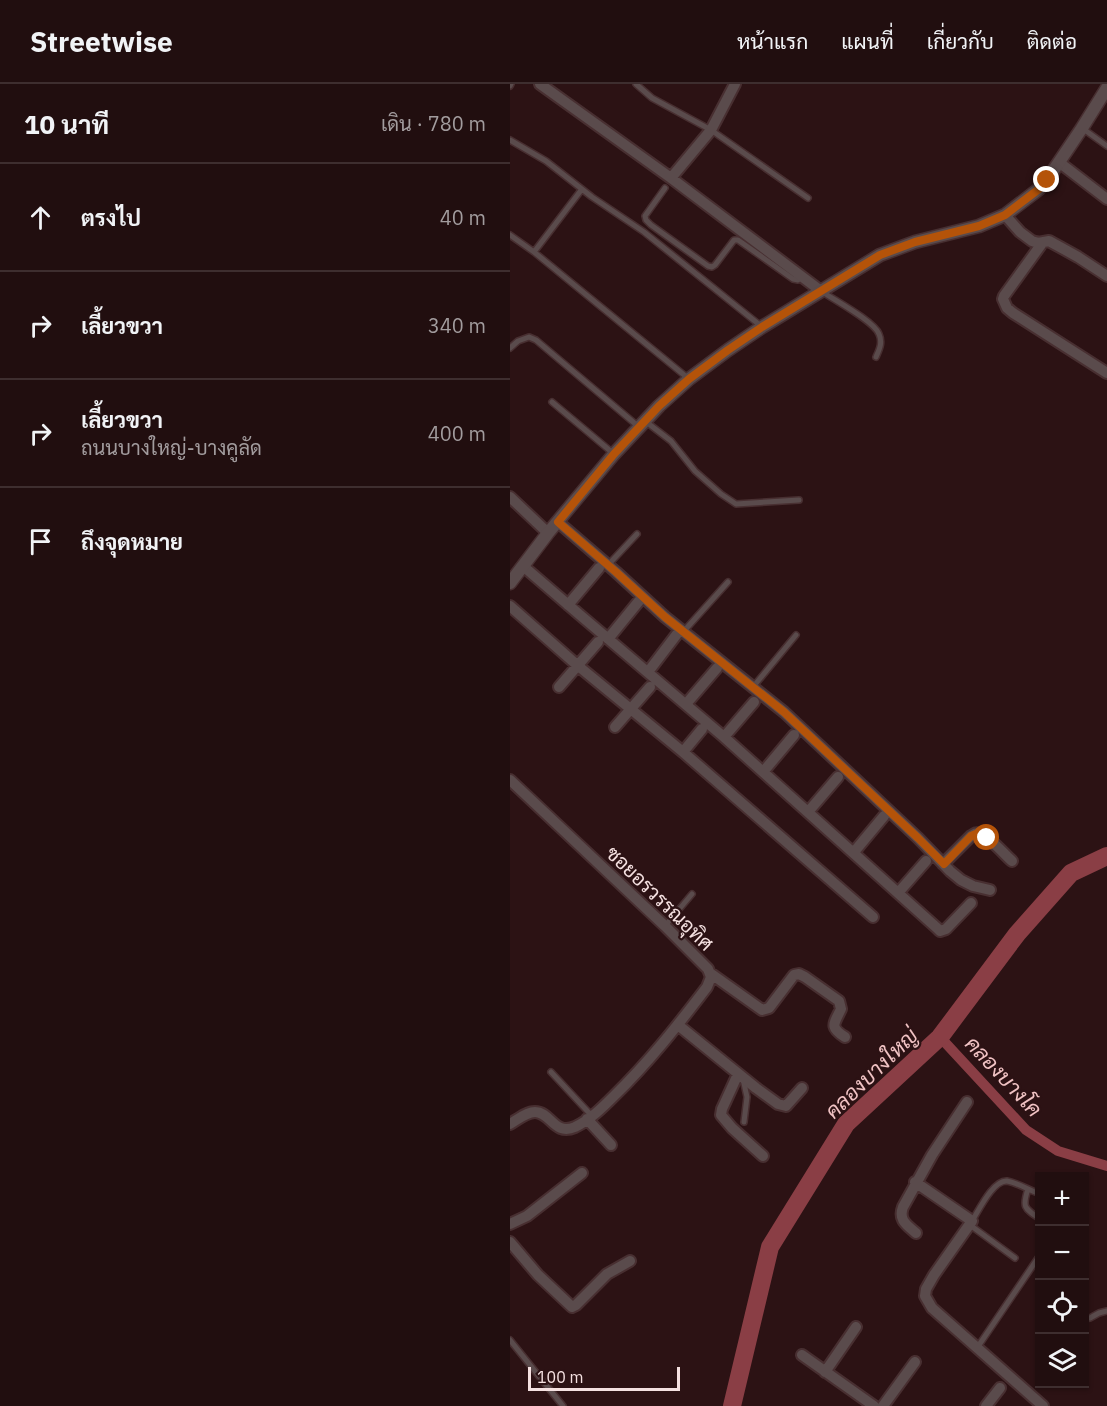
<!DOCTYPE html>
<html lang="th">
<meta charset="utf-8">
<style>
:root{--surface:#210e0f;--page:#291718;--text:#f1f3f6;--muted:#a29c9e;--line:#3e2e2f}
body{margin:0;font-family:"IBM Plex Sans",Sarabun,sans-serif;background:var(--page);color:var(--text)}
.controls{position:absolute;right:18px;bottom:18px;display:grid;overflow:hidden;border-radius:0px;box-shadow:0 2px 4px #0004}
.controls button{width:54px;height:54px;display:grid;place-items:center;padding:0;border:0;border-bottom:2px solid var(--line);background:var(--surface);color:var(--text);font:30px sans-serif}
.scale{position:absolute;left:18px;bottom:15px;width:152px;box-sizing:border-box;padding-left:6px;border:3px solid #f5e1e1;border-top:0;font-size:16px;line-height:21px;white-space:nowrap;color:#f5e1e1;-webkit-text-stroke:4px #2c1214;paint-order:stroke}
.stop{position:absolute;width:18px;height:18px;margin:-14px;border:4px solid #b45309;border-radius:50%;background:#fff}
.stop.end{background:#b45309;border-color:#fff;box-shadow:0 2px 6px #0008}
.list{margin:0;padding:0;list-style:none}
h2{display:flex;justify-content:space-between;align-items:center;height:78px;margin:0;padding:0 24px;font-size:26px}
h2 small{font-size:20px;font-weight:400;color:var(--muted)}
.list li{display:grid;grid-template-columns:39px 1fr auto;gap:18px;align-items:center;box-sizing:border-box;height:108px;padding:0 24px;border-top:2px solid var(--line)}
.list b{display:block;font-size:22px;white-space:nowrap}
.list p{margin:0;font-size:20px;white-space:nowrap;color:var(--muted)}
.list em{font-size:20px;font-style:normal;color:var(--muted)}
.icon{flex:none;width:33px;height:33px;fill:none;stroke:currentColor;stroke-width:2;stroke-linecap:round;stroke-linejoin:round}
.map{position:relative;flex:none;width:597px;height:1322px;overflow:hidden}
header{display:flex;align-items:center;gap:36px;box-sizing:border-box;height:84px;padding:0 30px;background:var(--surface);border-bottom:2px solid var(--line)}
header strong{font-size:28px}
nav{display:flex;gap:33px;margin-inline-start:auto;font-size:21px}
main{display:flex}
aside{flex:1;background:var(--surface)}
.map>svg:first-child{display:block}
.lines{fill:none;stroke-linecap:round;stroke-linejoin:round}
.canal{stroke:#8a3e45;stroke-width:10}
.river{stroke:#8a3e45;stroke-width:18}
.service-casing{stroke:#482f31;stroke-width:8}
.minor-casing{stroke:#482f31;stroke-width:14}
.tertiary-casing{stroke:#482f31;stroke-width:15}
.service{stroke:#5a4b4c;stroke-width:5}
.minor{stroke:#5a4b4c;stroke-width:10}
.tertiary{stroke:#5a4b4c;stroke-width:12}
.route{stroke:#b45309;stroke-width:8}
.labels{text-anchor:middle;dominant-baseline:central;stroke-width:4.5;stroke-linejoin:round;paint-order:stroke}
.street-label{font-size:20px;fill:#f5e1e1;stroke:#2c1214}
.water-label{font-size:21px;font-style:italic;fill:#f1c3c4;stroke:#2c1214}
</style>
<header>
<strong>Streetwise</strong>
<nav><a>หน้าแรก</a><a>แผนที่</a><a>เกี่ยวกับ</a><a>ติดต่อ</a></nav>
</header>
<main>
<aside>
<h2>10 นาที<small>เดิน · 780 m</small></h2>
<ul class="list">
<li><svg class="icon" aria-label="ahead" viewBox="0 0 24 24"><path d="M12 20V5M6 11l6-6 6 6"/></svg><div><b>ตรงไป</b></div><em>40 m</em></li>
<li><svg class="icon" aria-label="right" viewBox="0 0 24 24"><path d="M7 20v-9h11M14 6l5 5-5 5"/></svg><div><b>เลี้ยวขวา</b></div><em>340 m</em></li>
<li><svg class="icon" aria-label="right" viewBox="0 0 24 24"><path d="M7 20v-9h11M14 6l5 5-5 5"/></svg><div><b>เลี้ยวขวา</b><p>ถนนบางใหญ่-บางคูลัด</p></div><em>400 m</em></li>
<li><svg class="icon" aria-label="arrive" viewBox="0 0 24 24"><path d="M6 21V4h12l-3 4 3 4H6"/></svg><div><b>ถึงจุดหมาย</b></div></li>
</ul>
</aside>
<div class="map">
<svg width="597" height="1322" viewBox="0 0 597 1322">
<rect width="100%" height="100%" fill="#2c1214"/>
<g class="lines">
<!-- canal -->
<path class="canal" d="M 430,953 L 516,1046 L 548,1067 L 597,1082"/>
<!-- river -->
<path class="river" d="M 222,1322 L 260,1163 L 336,1040 L 430,953 L 507,850 L 561,789 L 597,772"/>
<!-- service casing -->
<g class="service-casing">
<path id="service" d="M 126,0 L 142,14 L 201,46 L 298,114
M 0,2 L 1,0
M 572,44 L 597,62
M 0,56 L 36,77 L 82,113 L 134,148 L 251,242
M 155,104 L 135,132 L 136,136 L 141,141 L 198,182 L 202,183 L 205,181 L 224,156 L 228,156 L 283,195 L 288,196 L 291,193
M 0,151 L 24,168 L 179,295
M 24,168 L 72,105
M 311,207 C 324,216 364,237 369,250 C 373,259 369,266 366,273
M 0,264 L 8,257 L 19,253 L 26,256 L 129,343
M 42,318 L 104,370
M 135,337 L 161,357 L 185,387 L 211,410 L 226,420 L 289,416
M 98,481 L 127,450
M 174,547 L 218,498
M 243,603 L 286,551
M 155,842 L 182,810
M 41,988 L 82,1032
M 233,995 L 237,1013 L 234,1038
M 518,1105 C 512,1123 514,1124 530,1135
M 462,1137 C 469,1126 483,1096 497,1097 C 508,1099 519,1106 530,1110
M 460,1141 L 505,1174
M 580,1234 L 589,1229 L 597,1227
M 0,1256 L 53,1322
M 467,1264 L 530,1171"/>
</g>
<!-- minor casing -->
<g class="minor-casing">
<path id="minor" d="M 30,0 L 161,94 L 311,207
M 550,79 L 597,115
M 161,94 L 201,46 L 225,0
M 495,131 L 510,148 L 522,157 L 528,159 L 539,157 L 568,173 L 597,192
M 533,158 L 494,212 L 493,215 L 497,224 L 503,229 L 597,289
M 0,413 L 38,449
M 48,438 L 106,488 L 155,533 L 274,628 L 408,754 L 440,787 L 451,796 L 463,802 L 480,806
M 13,482 L 70,531 L 214,653 L 427,844 L 430,847 L 436,845 L 461,819
M 58,521 L 89,484
M 0,522 L 67,581 L 173,668 L 363,833
M 98,555 L 129,517
M 138,588 L 167,550
M 49,603 L 88,558
M 176,620 L 207,584
M 105,643 L 140,603
M 214,653 L 244,618
M 173,668 L 192,645
M 253,688 L 284,651
M 0,696 L 155,842 L 198,885 L 201,893 L 197,903 C 168,941 139,978 104,1012 C 93,1023 80,1036 65,1043 C 44,1052 41,1028 25,1028 C 16,1028 7,1036 0,1040
M 298,728 L 328,693
M 344,768 L 374,732
M 433,780 L 461,752 C 465,750 465,748 470,750 C 480,753 494,770 502,777
M 388,809 L 416,777
M 200,889 L 252,926 L 259,924 L 284,891 L 289,890 L 295,893 L 329,917 L 331,925 C 324,940 319,943 335,953
M 168,941 L 246,1004 L 268,1020 L 276,1022 L 292,1004
M 228,990 L 212,1025 L 211,1031 L 222,1044 L 253,1072
M 77,1035 L 101,1061
M 405,1098 L 462,1137 L 424,1191 L 416,1205 L 415,1212 L 422,1224 L 533,1322
M 0,1140 L 17,1132 L 72,1089
M 406,1149 C 397,1141 388,1136 393,1123 L 422,1071 L 457,1018
M 0,1158 L 28,1191 L 62,1223 L 66,1221 L 97,1190 L 120,1177
M 292,1271 L 364,1322
M 315,1288 L 346,1243
M 373,1322 L 405,1278
M 476,1322 L 490,1304"/>
</g>
<!-- tertiary casing -->
<g class="tertiary-casing">
<path id="tertiary" d="M 0,499 L 38,449 L 104,370 L 149,322 L 179,295 L 218,266 L 252,243 L 370,171 L 405,158 L 469,142 L 495,131 L 529,105 L 537,96 L 572,44 L 597,4"/>
</g>
<!-- service -->
<use href="#service" class="service"/>
<!-- minor -->
<use href="#minor" class="minor"/>
<!-- tertiary -->
<use href="#tertiary" class="tertiary"/>
</g>
<g class="lines">
<!-- route -->
<path class="route" d="M 477,754 C 471,750 468,748 461,752 L 434,780 L 408,754 L 274,628 L 155,533 L 106,488 L 48,438 L 104,370 L 149,322 L 179,295 L 218,266 L 252,243 L 370,171 L 405,158 L 469,142 L 495,131 L 529,105 L 537,96"/>
</g>
<g class="labels">
<!-- street labels -->
<g class="street-label">
<text transform="translate(150 814) rotate(44)">ซอยอรวรรณอุทิศ</text>
</g>
<!-- water labels -->
<g class="water-label">
<text transform="translate(361 989) rotate(-44)">คลองบางใหญ่</text>
<text transform="translate(494 992) rotate(47)">คลองบางโค</text>
</g>
</g>
</svg>
<div class="controls">
<button>+</button>
<button>−</button>
<button><svg class="icon" aria-label="locate" viewBox="0 0 24 24"><circle cx="12" cy="12" r="6"/><path d="M12 2v4M12 18v4M2 12h4M18 12h4"/></svg></button>
<button><svg class="icon" aria-label="layers" viewBox="0 0 24 24"><path d="M12 4l9 5-9 5-9-5zM3 14l9 5 9-5"/></svg></button>
</div>
<div class="scale">100 m</div>
<div class="stop" style="left:477px;top:754px"></div>
<div class="stop end" style="left:537px;top:96px"></div>
</div>
</main>
